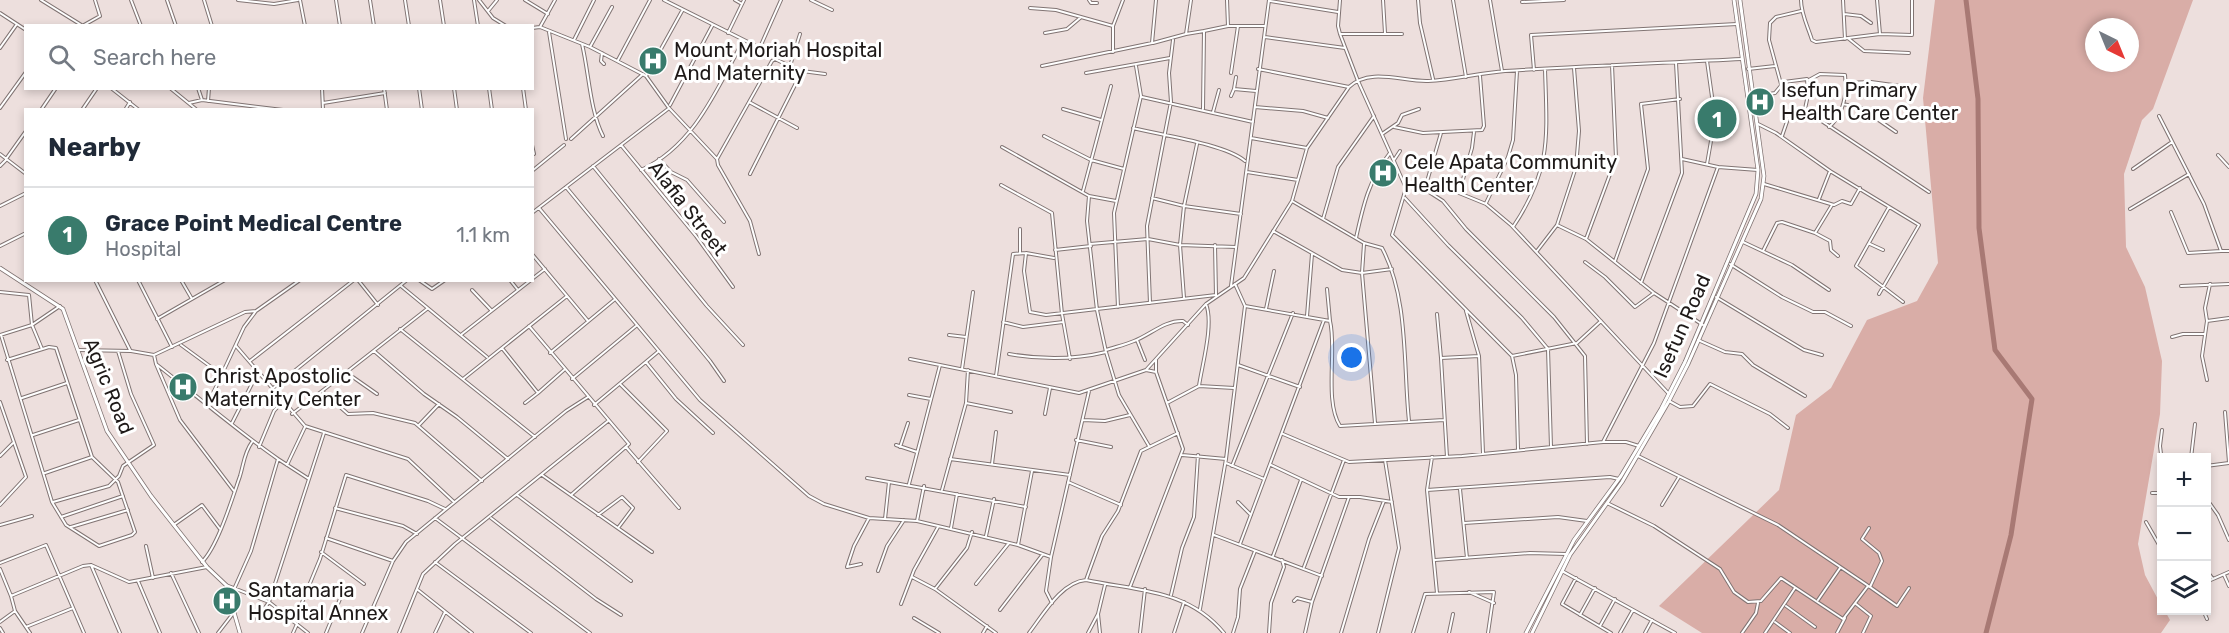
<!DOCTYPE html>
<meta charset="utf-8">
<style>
:root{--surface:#fff;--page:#f6f6f7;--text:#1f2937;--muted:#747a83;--line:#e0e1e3;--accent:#397b6c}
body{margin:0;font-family:Rubik,sans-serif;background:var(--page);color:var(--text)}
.controls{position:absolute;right:18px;bottom:18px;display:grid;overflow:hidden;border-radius:0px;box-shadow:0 3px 9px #0003}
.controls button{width:54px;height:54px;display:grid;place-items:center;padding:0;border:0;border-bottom:2px solid var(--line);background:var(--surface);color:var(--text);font:30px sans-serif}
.compass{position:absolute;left:2085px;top:18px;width:54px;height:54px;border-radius:50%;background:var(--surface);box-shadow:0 3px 9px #0003;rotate:137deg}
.you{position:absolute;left:1352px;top:358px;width:21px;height:21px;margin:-15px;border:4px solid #fff;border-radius:50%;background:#1a73e8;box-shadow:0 0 0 9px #1a73e833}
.badge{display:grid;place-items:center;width:39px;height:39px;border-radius:50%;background:var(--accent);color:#fff;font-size:20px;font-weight:700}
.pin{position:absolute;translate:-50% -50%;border:3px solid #fff;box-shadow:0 2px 6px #0006}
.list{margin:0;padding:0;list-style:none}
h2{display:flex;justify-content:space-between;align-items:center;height:78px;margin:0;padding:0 24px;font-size:26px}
h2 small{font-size:20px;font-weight:400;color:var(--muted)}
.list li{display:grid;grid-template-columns:39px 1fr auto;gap:18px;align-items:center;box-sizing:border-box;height:96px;padding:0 24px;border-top:2px solid var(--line)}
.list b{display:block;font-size:22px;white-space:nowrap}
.list p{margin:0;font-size:20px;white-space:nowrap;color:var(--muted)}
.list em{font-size:20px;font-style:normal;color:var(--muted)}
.icon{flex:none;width:33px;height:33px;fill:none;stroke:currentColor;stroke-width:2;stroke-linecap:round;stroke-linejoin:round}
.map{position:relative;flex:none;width:2229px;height:633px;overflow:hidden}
.search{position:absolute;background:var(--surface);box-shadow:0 3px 9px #0003;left:24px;top:24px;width:510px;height:66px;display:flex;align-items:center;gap:15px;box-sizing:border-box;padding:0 21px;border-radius:0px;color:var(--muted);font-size:22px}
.panel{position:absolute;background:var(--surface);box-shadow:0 3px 9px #0003;left:24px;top:108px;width:510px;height:174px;border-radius:0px}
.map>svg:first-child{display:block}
.green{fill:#d9ada7;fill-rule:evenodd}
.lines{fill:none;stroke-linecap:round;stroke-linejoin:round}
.river{stroke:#a87974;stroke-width:5}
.minor-casing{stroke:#817473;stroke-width:4}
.tertiary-casing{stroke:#817473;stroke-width:4.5}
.minor{stroke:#fff;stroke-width:2}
.tertiary{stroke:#fff;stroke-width:3}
.labels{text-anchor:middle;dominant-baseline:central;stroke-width:6;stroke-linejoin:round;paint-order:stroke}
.poi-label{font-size:20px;fill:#1e1918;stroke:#fff;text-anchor:start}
.street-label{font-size:20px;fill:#1e1918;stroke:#fff}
</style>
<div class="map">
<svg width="2229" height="633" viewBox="0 0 2229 633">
<rect width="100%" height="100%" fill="#eddfdd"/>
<!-- green -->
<path class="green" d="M 1935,0 L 2193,0 L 2153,109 L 2142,120 L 2124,174 L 2126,247 L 2145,287 L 2162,361 L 2160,414 L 2138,544 L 2145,575 L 2161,605 L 2162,610 L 2165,611 L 2170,620 L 2161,633 L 1702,633 L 1659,606 L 1779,490 L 1796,415 L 1831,388 L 1867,320 L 1917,301 L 1938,263 L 1923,98 ZM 2094,27 L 2130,27 L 2130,63 L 2094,63 Z"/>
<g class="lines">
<!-- river -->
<path class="river" d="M 1966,0 L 1978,99 L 1979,228 L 1995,350 L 2032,399 L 2011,535 L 1986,633"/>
<!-- minor casing -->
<g class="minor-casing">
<path id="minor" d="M 41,0 L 83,26
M 131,0 L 141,26
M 167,0 L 176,26
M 204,0 L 212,26
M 238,0 L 274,4 L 298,0
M 300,0 L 305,26
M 336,0 L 340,26
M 370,0 L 374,26
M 405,0 L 409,26
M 440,0 L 444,26
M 474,0 L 478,26
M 479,0 L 493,18 L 506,26
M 525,0 L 548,14
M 664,0 L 758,47 L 761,45 L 781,0
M 735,0 L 742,4
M 811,0 L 832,10
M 1089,0 L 1091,3 L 1097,3
M 1227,0 L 1228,26
M 1340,0 L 1338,26 L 1340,34 L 1358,81 L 1406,188 L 1392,235 L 1512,356 L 1516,375 L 1518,449
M 1383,0 L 1385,33
M 1418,0 L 1420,23 L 1433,79
M 1453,0 L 1466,77
M 1490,0 L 1502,71
M 1801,0 C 1801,14 1808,27 1812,40 L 1816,42 L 1880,34 L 1912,35 L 1912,0
M 1843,0 L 1845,39
M 1877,0 L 1880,34
M 1270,1 L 1338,12
M 1522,2 L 1564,0
M 1030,8 L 1056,10 L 1113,26
M 488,11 L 497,0
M 0,13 L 26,30
M 1844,14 L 1861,16 L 1871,23
M 84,25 L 100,16 L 95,0
M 540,27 L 555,0
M 532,28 L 540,27 L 590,47 L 646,76 L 669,108 L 717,159 L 718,165 L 750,221 L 759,254
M 1204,31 L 1228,26 L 1265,26
M 549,32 L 566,139
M 728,33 L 744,0
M 1045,33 L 1067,29 L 1080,18
M 1186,34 L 1204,31 L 1203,109
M 1340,34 L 1402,34
M 1265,37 L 1345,48
M 1849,39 L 1864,51 L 1909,53
M 574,40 L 594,0
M 1153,43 L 1186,34 L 1191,0
M 582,44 C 589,73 590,111 603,136
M 590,47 L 612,7
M 0,48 L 17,24
M 1113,52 L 1113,26 L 1123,0
M 602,53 L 601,61 L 604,64
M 618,60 L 650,0
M 1707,61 L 1715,118 L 1707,164
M 790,66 L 800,34
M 1042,66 L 1152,43 L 1156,0
M 1258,69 L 1349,87
M 1748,69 L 1775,66
M 1534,70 L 1531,35 L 1737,24
M 802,71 L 825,74
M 1086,73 L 1170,58
M 1231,73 L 1238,26
M 646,76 L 682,11
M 1809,80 L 1820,74 L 1845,75 C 1847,95 1844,114 1829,127
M 1846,83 L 1871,82 L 1900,86
M 1781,84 L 1769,40 L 1770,23 L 1776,17 L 1801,11
M 111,88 L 139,110
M 170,88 L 197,110
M 198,88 L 202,100
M 322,88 L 323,110
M 384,88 L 387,110
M 419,88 L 422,110
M 454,88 L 457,110
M 489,88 L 492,110
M 523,88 L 526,110
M 1234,89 L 1236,77
M 1231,96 L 1234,89 L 1256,91
M 1142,97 L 1253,122
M 1752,97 L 1775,93 L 1784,82 L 1807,79 L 1808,95 L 1805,109
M 208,101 L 209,88
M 749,102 L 797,128
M 189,103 L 202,100 L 283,110
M 323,103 L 385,93
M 1843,104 L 1861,108 L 1896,132
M 670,105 L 712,26
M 1255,107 L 1303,111 L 1328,118
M 0,108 L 26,72
M 1063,109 L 1101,120
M 41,110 L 56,88
M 82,110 L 97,88
M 125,110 L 130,102
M 1213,112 L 1219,90
M 2159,116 L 2204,204 L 2221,251 L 2229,251
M 1758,124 L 1776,133 L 1830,171 L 1919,225 L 1879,294
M 1394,127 L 1423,133 L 1482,130 L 1484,126 L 1480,76
M 1133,128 C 1161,135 1225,144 1245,161
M 1474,132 L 1472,148 L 1459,193 L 1486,204 L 1511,225 L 1669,394
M 1441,133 L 1426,185 L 1429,192 L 1443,201 L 1466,229 L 1554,317 L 1585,356 L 1587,444
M 1382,134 L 1398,123 L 1402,115 L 1419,109
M 1714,134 L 1732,133
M 1044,136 L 1091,160 L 1124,169
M 1782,136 L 1791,110 L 1805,110 L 1929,192
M 1251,138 L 1307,148
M 571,139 L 643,74
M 532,145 L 534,154
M 621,145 L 696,236 L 733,287
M 1002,147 L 1089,196 L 1087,221 L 1097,310 L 1106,352 L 1119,395 L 1149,446
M 0,154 L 26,174
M 2218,155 L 2229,167
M 6,159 L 26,131
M 659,159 L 671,172 L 687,180 L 724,222
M 717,159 L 772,61 L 775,59 L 800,71 L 799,77 L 750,174
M 1682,159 L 1718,167 L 1758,170
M 1394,160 L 1400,151
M 0,166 L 6,160
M 593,166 L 707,306 L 743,345
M 2133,169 L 2172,142
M 641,170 C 694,146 717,89 743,41
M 532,171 L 564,145
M 1247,172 L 1298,180
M 1764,184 L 1834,205 L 1842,201 L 1851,204 L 1860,188
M 1001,185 L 1052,213 L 1062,314 L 1070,359
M 566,187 L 710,361 L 724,381
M 1083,191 L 1111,86
M 1089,196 L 1116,201
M 1152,198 L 1184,206 L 1241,214
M 1405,198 L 1448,245 L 1522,318 L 1548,349 L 1551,447
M 1819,199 L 1830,171
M 1292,201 L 1364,243 L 1382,248 C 1409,299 1403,365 1409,421
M 1486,203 L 1508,157 L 1513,140 L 1517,71
M 0,206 L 26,193
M 1889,207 L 1856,266 L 1903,302
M 539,208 L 700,400 L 809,496 L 824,504 L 869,518 L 917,521 L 1018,545 L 1051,557
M 2130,209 L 2189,174
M 2171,212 L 2188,253 L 2221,251
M 532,213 L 668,109
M 1323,219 L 1338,167 L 1374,116
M 1557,225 L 1586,239 L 1654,293 L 1703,325
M 1513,227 C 1552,169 1547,136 1545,69
M 1273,231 L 1342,270 L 1362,273 L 1364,244
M 1815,233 L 1832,205
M 1356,238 C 1363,206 1369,179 1390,153
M 1586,239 L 1616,158 L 1612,65
M 1743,242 L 1792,265 L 1829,290
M 1090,244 L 1148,239 L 1180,245 L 1236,247
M 1870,244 L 1883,250
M 0,246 L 26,233
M 1055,250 L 1091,246
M 1537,251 L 1557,225 L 1576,167 L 1579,131 L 1574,68
M 1763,251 L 1777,223 L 1782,222 L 1815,233 L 1830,241 L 1831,250 L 1838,256
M 1020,252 L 1020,229
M 1026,253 L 1024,271 L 1030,312 L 1046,315 L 1216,295 L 1215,245
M 532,254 L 588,321
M 1615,261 L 1648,169 L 1641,104 L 1680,99
M 1585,262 L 1605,277 L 1635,307 L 1654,293
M 1730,264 L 1782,297 L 1813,312 L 1825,312 L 1851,326
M 532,279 L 545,269
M 95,280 L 130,350
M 138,280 L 172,347
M 181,280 L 192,299
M 358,280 L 378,305
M 419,280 L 432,289 L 445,280
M 510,280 L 518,290
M 1641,283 L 1682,173 L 1676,63
M 401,286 L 487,357
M 1231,286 L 1269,0
M 2181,286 L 2229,284
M 1327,289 L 1330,321
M 472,290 L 491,310
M 0,292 L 29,295 L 32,325 L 0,335
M 1716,297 L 1804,350 L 1822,355
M 1184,298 L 1180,245 L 1184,206 L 1197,144
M 1150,303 L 1147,226 L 1171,102 L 1169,73 L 1173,40
M 1245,306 L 1330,321 C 1337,349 1324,401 1340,426 L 1444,420
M 1118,307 L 1114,213 L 1141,96 L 1136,66
M 1266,309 L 1274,271
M 1466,311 L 1479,356 L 1483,453
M 1437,314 L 1441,358
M 1307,316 L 1312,254
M 157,319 L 225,280
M 2207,321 L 2229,318
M 1003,322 L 1023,327 L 1063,322
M 529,326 L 629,444 L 571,495
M 400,329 L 535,437
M 462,334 L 531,280
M 1,335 L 52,502 L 66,525 L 99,546 L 132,535 L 135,532 L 118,482 L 92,457 L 56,348 L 49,347 L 7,360
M 949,335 L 966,337
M 2172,337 L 2183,334 L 2204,334
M 1137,340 L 1145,360
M 1698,340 L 1725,352 L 1742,354 L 1753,365 L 1805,396
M 181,345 L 222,375
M 236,346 L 305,426 L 408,459 L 454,502
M 502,348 L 538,393 L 564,370
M 42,349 L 32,325 L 60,306
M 78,350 L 131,351 L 154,355 L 245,312 L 256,311
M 1106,350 C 1115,347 1125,345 1134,341 C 1150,335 1165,320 1183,321 L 1188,325
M 374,351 L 424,394 L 457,417 L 508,459
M 550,353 L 614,300
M 1009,354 C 1043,360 1073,360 1106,352
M 154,355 L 156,364 C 197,396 236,430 278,459 L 251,551 L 231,596
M 1512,356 L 1577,343 L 1601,321
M 910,359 L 940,365
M 250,361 L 354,280
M 646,362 L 676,399 L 713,433
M 156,364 L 180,420 L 234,491
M 1238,365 L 1300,387
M 962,369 L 973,292
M 1156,372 L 1156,360
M 347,373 L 377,394
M 996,376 L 1013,254 L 1026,253 L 1054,258
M 339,378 L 427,309
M 463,379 L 567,296
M 572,379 L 636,326
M 2207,380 L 2202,356 L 2207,321 L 2205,308 L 2210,284
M 621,385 L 667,431 L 638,462
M 1199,386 C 1202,365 1214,324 1206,304
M 272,389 L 407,280
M 323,392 L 348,414 L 373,413 L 415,423 L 482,481
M 909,395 L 931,399
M 22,398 L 67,383
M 1669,401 L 1680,407 L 1693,406 L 1710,384 L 1770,414 L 1788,428
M 0,402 L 26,477 L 0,505
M 525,403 L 538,393
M 966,403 L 1011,412
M 1167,403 L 1199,386 L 1234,388
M 208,404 L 244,327 L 256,311 L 300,280
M 594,405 L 659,351
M 2225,412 L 2229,462
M 292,414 L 339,378 L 331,370
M 1045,414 L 1050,388
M 1083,420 L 1105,421 L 1130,415
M 232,423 L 258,372
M 1375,423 L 1362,273 L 1392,269
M 419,425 L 439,404
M 1283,434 L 1349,462 L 1462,456 L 1603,442 L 1626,442 L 1639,446
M 33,435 L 79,420
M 1076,440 L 1111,447
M 1603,442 L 1654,343 L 1718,167
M 896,445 L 917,452
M 259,447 L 274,411 L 282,402
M 626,447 L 679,508
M 900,447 L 908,423
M 1182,455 L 1226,459
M 0,456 L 13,443
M 1638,456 L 1778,525 L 1867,585
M 1432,457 L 1427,490 L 1437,593
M 1447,457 L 1441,358 L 1479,356
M 2191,458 L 2195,424
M 950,459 L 1070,475
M 2162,462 L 2160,446 L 2162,430
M 1226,463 L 1264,479
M 992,464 L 996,432
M 287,465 L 305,427
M 1271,465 L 1339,497 L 1360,497 L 1392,502
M 1232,466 L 1293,313
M 2206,466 L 2229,463
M 2207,466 L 2208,501 L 2218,515 L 2229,540
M 45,473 L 92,457
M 542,475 L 652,552
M 867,478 L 889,482
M 309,479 L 324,433
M 1068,482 L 1121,505
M 909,484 L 940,365 L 1079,393 L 1146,370 L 1206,304 L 1244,278 L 1292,201 L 1307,148 L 1349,87 C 1370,67 1403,82 1428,81 C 1454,80 1479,73 1505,71 C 1584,66 1663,63 1742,59
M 1460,489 L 1467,558
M 942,490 L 966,403 L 968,370
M 1427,490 L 1610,477 L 1619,479
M 2152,493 L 2162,493
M 517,495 L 631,581
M 53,502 L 109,486 L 119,476 L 123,466 L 154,445 L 131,394 L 118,351
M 1238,502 L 1251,515
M 1607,503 L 1654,526 L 1720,569 L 1734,592 L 1748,602 L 1761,601 L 1781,578 L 1843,619 L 1868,586 L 1870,587 L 1882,561 L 1879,553 L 1862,539 L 1869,528
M 1662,505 L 1679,477
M 335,508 L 403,526 L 417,534
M 598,515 L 622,497 L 633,508 L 618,528
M 61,517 L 123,496
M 435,518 L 590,633
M 491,518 L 596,599 L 621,615
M 885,519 L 889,482 L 1026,507
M 917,521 L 924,486
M 2146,522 L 2162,550
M 1464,523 L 1558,517 L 1587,521
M 175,524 L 202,505 L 220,529
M 0,525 L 32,516
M 71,527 L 128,510
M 951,528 L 957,494
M 1214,535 L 1322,576
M 986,536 L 994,499
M 326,538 L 393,561
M 1240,544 L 1324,320
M 1018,545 L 1032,471
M 146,546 L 153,578
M 321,552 L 364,584
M 1273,556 L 1301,480
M 1435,560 L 1530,553 L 1566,554
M 202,562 C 218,546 232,499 240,476 C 244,463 244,453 252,442
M 435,562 L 531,633
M 0,563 L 46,545 L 84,633
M 861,564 L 847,567 L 854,546 L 869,518
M 91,565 L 120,633
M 1304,567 L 1344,460
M 0,569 L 11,596
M 2206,570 L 2213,579 L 2229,572
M 878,571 L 887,546 L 904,520
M 1562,571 L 1675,633
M 171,573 L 199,633
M 2224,575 L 2229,586
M 912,577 L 935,589 L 996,633
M 1576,578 L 1562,604 L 1611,633
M 1086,580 L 1102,536 L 1118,511 L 1141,451 L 1178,433
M 138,581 L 160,633
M 2206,582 L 2213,579
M 976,584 L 1009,543
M 226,585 L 269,602 L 308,633
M 1130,587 L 1183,449 L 1156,372 L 1146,370
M 1870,587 L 1897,606 L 1909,588
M 935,589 L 967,548 L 972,532
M 418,590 L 472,633
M 1469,592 L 1494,603
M 1171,595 L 1182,548 L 1194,517 L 1198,455
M 1818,600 L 1840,568
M 1294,601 L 1297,598 L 1312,602
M 1052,603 L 1046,591 L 1051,557 L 1089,391
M 901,604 L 914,570 L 938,527
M 1856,604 L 1871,616 L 1863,633
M 1786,606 L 1815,627
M 1200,609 L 1226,459 L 1245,306 L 1235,284
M 1000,610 L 1043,554
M 2203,610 L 2207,619
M 15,611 L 30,633
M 1098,614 L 1100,633
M 1580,615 L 1595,588
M 914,618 L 939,633
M 257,619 L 269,602 L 309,479 L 278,459
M 0,622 L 15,611 L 11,596 L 83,566 L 91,565 L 129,582 L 207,567
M 294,622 L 320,559 L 346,475 L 428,501 L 445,509
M 1775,622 L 1790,633
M 1600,626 L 1615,599
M 26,627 L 73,608
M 0,628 L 3,633
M 218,633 L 235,611
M 293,633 L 297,624
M 326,633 L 342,594
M 362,633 L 393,561 L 406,542 L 566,411 L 588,397
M 399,633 L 423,574 L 455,544 L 608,421
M 435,633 L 445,612
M 983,633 L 987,626
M 1029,633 C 1043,615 1061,582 1086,580 C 1137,591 1188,589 1224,633
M 1088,633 L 1098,614 L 1105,585
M 1140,633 L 1145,589
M 1174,633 L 1184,602
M 1233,633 L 1238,617 L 1240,589 L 1255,551
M 1269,633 L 1271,603 L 1284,567 L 1282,560
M 1305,633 L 1312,602 L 1349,497
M 1341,633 L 1369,539 L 1384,501
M 1378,633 L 1399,548 L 1385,460
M 1413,633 L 1425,594 L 1494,592 L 1488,633
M 1449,633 L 1453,614
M 1620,633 L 1633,610
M 1645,633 L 1652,620
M 1742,633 L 1756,613 L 1758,603
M 1765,633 L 1795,588
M 1837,633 L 1845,618"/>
</g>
<!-- tertiary casing -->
<g class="tertiary-casing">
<path id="tertiary" d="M 0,268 L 63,309 L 107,431 L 151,496 L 207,567 L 226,585 L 240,633
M 1526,633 L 1574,540 L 1621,476 L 1661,409 L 1685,362 L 1756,194 L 1758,170 L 1734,0
M 1532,633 L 1570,555 L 1622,482 L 1669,401 L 1688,364 L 1761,199 L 1764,176 L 1740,0"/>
</g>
<!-- minor -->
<use href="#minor" class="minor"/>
<!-- tertiary -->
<use href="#tertiary" class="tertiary"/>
</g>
<!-- icons -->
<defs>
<g id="hospital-disc" transform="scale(1.5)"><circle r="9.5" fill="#397b6c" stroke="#fff"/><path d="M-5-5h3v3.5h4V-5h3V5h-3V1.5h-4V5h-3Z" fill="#fff"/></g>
</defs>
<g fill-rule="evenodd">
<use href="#hospital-disc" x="653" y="61"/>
<use href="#hospital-disc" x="1760" y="102"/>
<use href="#hospital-disc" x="1383" y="173"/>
<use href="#hospital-disc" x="183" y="387"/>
<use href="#hospital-disc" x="227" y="601"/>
</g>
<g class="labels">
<!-- poi labels -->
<g class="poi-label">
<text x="674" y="50">Mount Moriah Hospital<tspan x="674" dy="23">And Maternity</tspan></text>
<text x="1781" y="90">Isefun Primary<tspan x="1781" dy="23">Health Care Center</tspan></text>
<text x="1404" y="162">Cele Apata Community<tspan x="1404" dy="23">Health Center</tspan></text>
<text x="204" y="376">Christ Apostolic<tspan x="204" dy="23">Maternity Center</tspan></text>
<text x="248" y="590">Santamaria<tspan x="248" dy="23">Hospital Annex</tspan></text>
</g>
<!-- street labels -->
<g class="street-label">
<text transform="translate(688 208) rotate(52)">Alafia Street</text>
<text transform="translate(1682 326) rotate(-66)">Isefun Road</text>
<text transform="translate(109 386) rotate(68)">Agric Road</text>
</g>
</g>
</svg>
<div class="controls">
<button>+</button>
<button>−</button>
<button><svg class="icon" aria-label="layers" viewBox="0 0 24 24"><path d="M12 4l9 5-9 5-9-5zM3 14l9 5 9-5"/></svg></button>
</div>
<svg class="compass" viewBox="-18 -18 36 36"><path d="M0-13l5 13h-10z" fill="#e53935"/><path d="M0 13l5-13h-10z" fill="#747a83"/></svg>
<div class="you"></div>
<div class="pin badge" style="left:1717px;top:119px">1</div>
<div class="search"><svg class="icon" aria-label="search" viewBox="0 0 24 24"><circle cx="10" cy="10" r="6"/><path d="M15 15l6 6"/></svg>Search here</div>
<section class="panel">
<h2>Nearby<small></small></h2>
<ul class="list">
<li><span class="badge">1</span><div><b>Grace Point Medical Centre</b><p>Hospital</p></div><em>1.1 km</em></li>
</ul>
</section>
</div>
